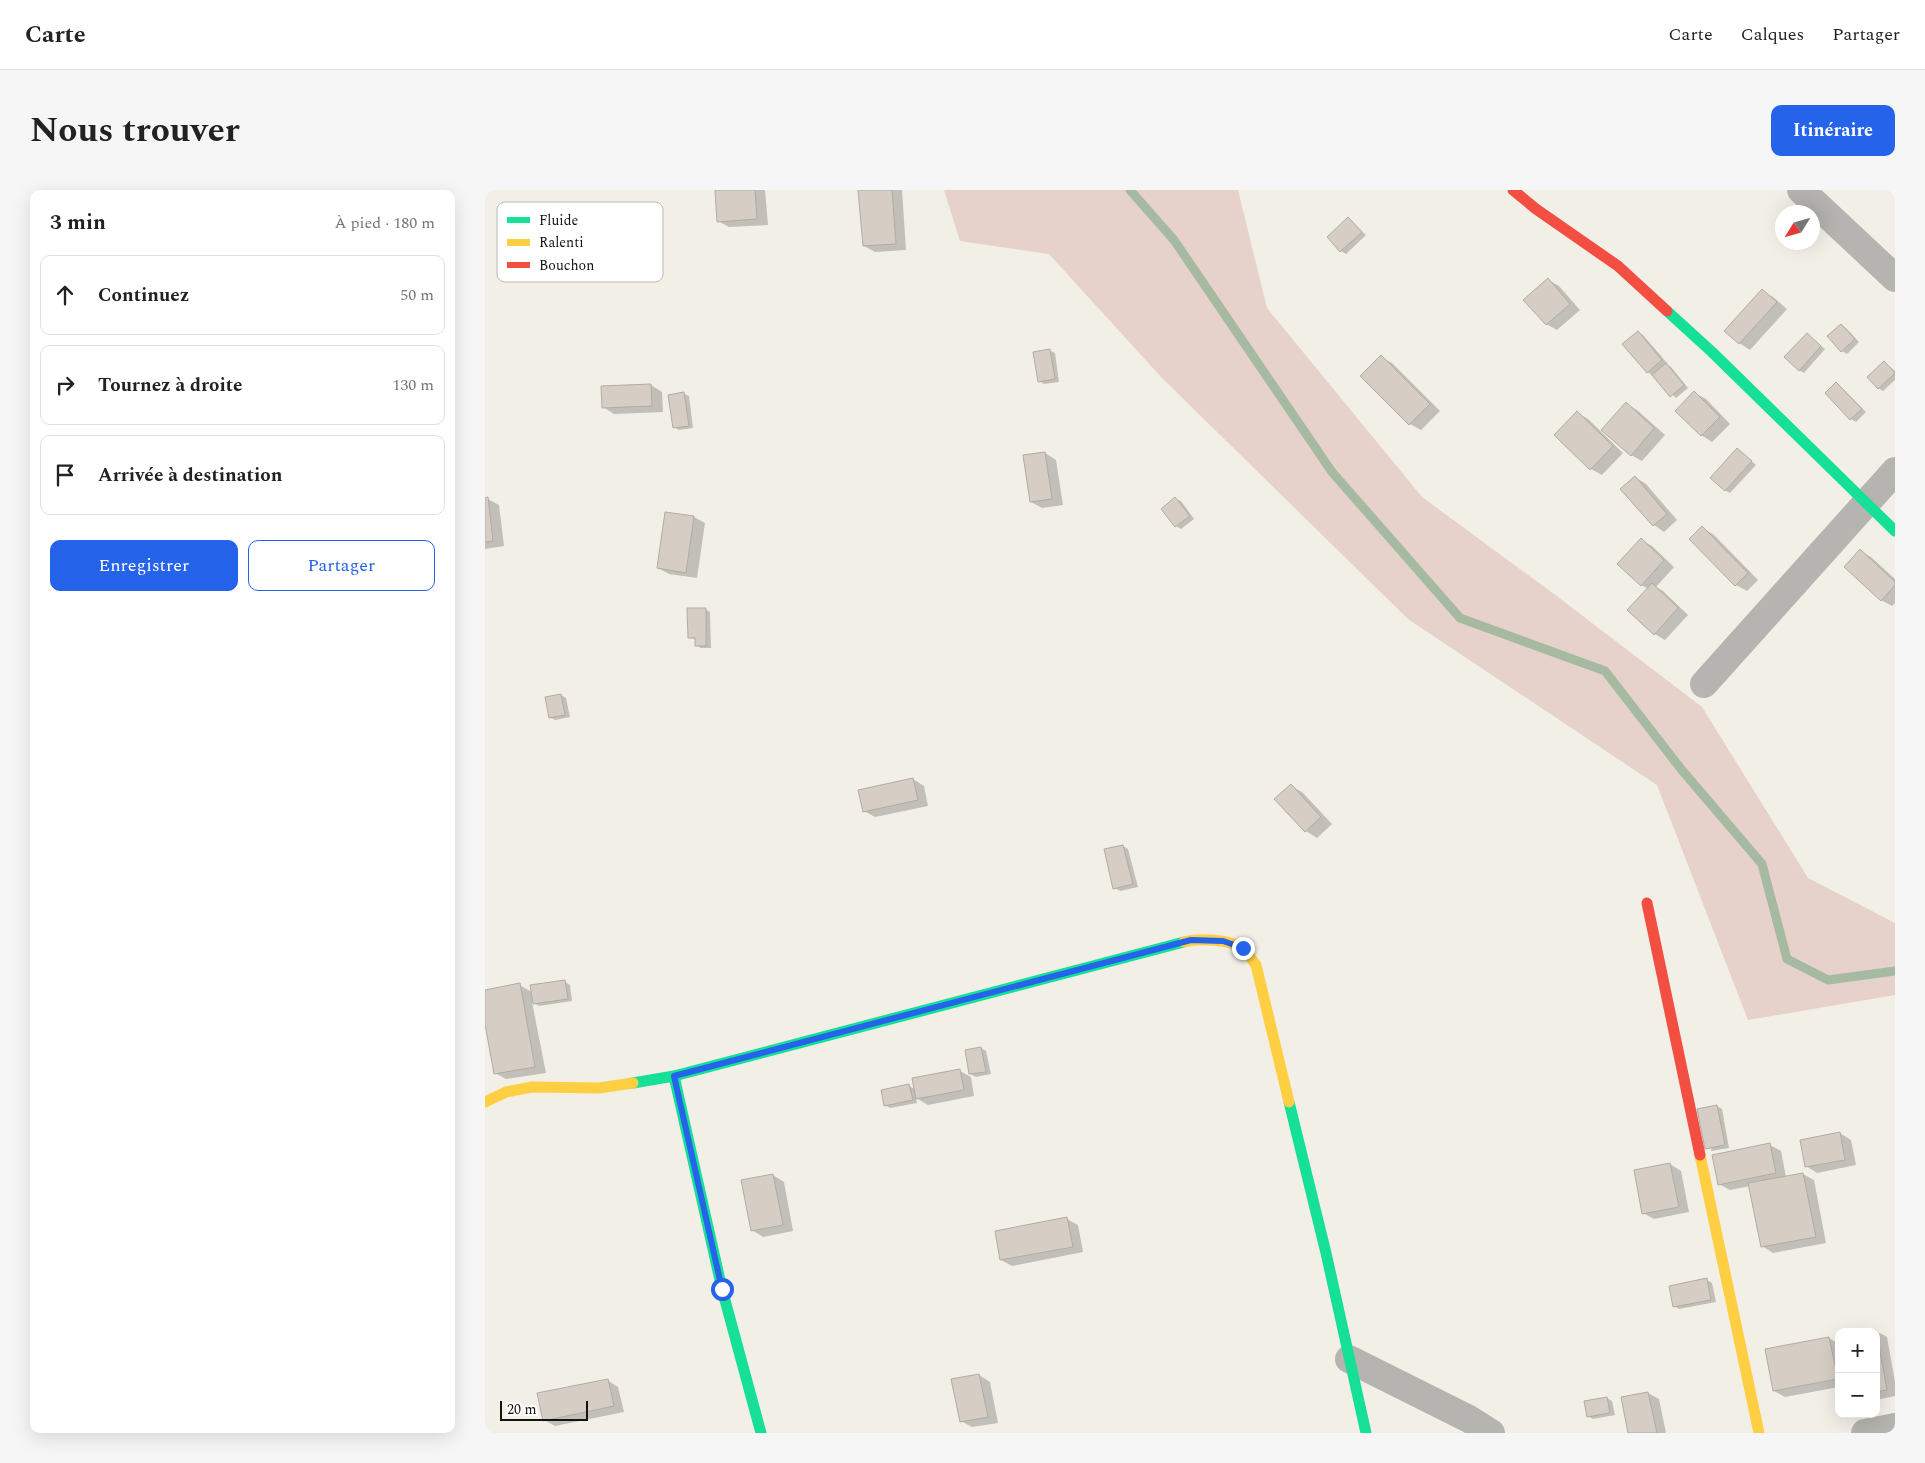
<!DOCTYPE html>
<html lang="fr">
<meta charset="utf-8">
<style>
:root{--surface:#fff;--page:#f6f6f6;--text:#222;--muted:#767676;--line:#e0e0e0;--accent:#2563eb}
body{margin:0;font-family:Spectral,serif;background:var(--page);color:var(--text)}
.controls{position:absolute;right:15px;bottom:15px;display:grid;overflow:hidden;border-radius:10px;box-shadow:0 5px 20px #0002}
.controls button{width:45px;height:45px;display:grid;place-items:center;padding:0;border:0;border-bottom:1px solid var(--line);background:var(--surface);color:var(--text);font:25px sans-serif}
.compass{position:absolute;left:1290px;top:15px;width:45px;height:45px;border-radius:50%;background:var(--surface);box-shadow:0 5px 20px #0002;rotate:233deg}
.scale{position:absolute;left:15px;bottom:12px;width:88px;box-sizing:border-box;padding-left:5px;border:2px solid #15130e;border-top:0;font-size:14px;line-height:18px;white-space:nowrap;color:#15130e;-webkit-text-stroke:4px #fff;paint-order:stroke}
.stop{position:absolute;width:15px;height:15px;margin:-11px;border:4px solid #2563eb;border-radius:50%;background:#fff}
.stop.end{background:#2563eb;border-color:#fff;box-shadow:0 1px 5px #0008}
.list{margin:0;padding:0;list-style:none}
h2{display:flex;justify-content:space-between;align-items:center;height:65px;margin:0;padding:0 20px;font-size:21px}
h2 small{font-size:16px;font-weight:400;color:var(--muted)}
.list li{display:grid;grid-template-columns:32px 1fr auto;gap:15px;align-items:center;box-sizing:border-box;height:80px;margin:0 10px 10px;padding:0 10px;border:1px solid var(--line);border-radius:10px}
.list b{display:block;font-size:19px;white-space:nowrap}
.list em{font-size:16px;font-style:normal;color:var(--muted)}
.actions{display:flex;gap:10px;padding:15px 20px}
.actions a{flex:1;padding:11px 0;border:1px solid var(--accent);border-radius:10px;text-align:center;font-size:18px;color:var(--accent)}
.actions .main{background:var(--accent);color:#fff}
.icon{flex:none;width:28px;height:28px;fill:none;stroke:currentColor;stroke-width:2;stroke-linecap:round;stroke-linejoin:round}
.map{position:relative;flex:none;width:1410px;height:1243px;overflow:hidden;border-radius:10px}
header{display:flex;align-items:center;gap:30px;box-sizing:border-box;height:70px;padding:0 25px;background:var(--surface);border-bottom:1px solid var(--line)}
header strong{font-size:24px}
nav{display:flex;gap:28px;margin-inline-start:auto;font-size:18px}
.intro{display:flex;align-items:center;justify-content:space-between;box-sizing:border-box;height:120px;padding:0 30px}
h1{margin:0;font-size:35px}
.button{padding:12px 22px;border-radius:10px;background:var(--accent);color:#fff;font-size:18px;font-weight:700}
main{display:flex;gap:30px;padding:0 30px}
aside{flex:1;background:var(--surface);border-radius:10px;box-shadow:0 5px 20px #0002}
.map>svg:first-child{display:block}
.green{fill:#e6d1cb}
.shadow{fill:#0003}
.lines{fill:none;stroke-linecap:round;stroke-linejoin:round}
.stream{stroke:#a6baa2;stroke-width:9}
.building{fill:#d6cec5;stroke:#afaca7}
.street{stroke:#b5b4b0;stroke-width:28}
.fast{stroke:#16e098;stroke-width:11}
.slow{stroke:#ffcf43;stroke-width:11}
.jam{stroke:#f24e42;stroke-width:11}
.route{stroke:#2563eb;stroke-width:6}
.key{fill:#fff;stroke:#b9b8b7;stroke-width:1}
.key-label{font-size:14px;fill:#15130e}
</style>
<header>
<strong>Carte</strong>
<nav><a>Carte</a><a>Calques</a><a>Partager</a></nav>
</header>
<div class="intro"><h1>Nous trouver</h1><a class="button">Itinéraire</a></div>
<main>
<aside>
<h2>3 min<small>À pied · 180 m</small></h2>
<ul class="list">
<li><svg class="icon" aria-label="ahead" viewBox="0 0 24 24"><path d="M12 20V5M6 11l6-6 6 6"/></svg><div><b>Continuez</b></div><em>50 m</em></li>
<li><svg class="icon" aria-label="right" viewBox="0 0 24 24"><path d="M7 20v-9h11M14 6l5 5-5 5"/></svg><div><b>Tournez à droite</b></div><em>130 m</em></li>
<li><svg class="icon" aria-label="arrive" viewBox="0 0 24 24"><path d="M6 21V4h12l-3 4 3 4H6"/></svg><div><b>Arrivée à destination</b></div></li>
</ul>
<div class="actions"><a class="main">Enregistrer</a><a>Partager</a></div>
</aside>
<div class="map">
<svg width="1410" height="1243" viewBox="0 0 1410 1243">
<rect width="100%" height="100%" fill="#f2efe7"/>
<!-- green -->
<path class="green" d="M 459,0 L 753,0 L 782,118 L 937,307 L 1069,404 L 1217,517 L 1323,688 L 1410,733 L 1410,805 L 1263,830 L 1172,595 L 923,429 L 677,188 L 564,64 L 475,51 Z"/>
<!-- shadow -->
<path class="shadow" d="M 231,0 L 280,0 L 283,35 L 244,37 L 233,31 Z
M 375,0 L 417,0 L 421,60 L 390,62 L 379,56 Z
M 864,29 L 881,45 L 861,64 L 856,61 Z
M 1063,90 L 1074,96 L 1095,120 L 1072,140 L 1061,134 Z
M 1277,101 L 1288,107 L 1302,119 L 1265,160 L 1254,153 Z
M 1356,135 L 1361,138 L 1374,152 L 1362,164 L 1357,161 Z
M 1153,142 L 1158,145 L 1182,173 L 1180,174 L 1186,177 L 1203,198 L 1191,208 L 1163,182 Z
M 1322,145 L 1340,159 L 1319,183 L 1314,180 Z
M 564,160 L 570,163 L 574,192 L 559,194 L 554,191 Z
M 896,167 L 907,173 L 955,221 L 936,240 L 925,234 Z
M 1399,172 L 1410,181 L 1410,190 L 1398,201 L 1393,198 Z
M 1351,194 L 1356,197 L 1381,222 L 1371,232 L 1366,229 Z
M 166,195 L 177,202 L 178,222 L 129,224 L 118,217 L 117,197 Z
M 1210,203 L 1221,209 L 1245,234 L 1227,252 L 1216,245 Z
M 199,204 L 204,206 L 208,238 L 194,240 L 189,237 Z
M 1141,214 L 1152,220 L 1180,245 L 1157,271 L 1146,265 Z
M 1092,223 L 1103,229 L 1138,263 L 1117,285 L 1106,279 L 1070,245 Z
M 560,263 L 571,270 L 578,315 L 557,318 L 546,312 Z
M 1257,263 L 1271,275 L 1245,303 L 1240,300 Z
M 1150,287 L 1161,294 L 1192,330 L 1179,342 L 1169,335 Z
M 0,309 L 3,309 L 14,315 L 19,356 L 0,359 Z
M 690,309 L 696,311 L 709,329 L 696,339 L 691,336 Z
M 209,327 L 220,333 L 212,388 L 184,384 L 173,378 Z
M 1217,338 L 1228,344 L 1273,390 L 1262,401 L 1251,395 Z
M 1156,350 L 1167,356 L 1189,377 L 1171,397 L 1178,401 L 1203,425 L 1180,450 L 1170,444 L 1164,399 L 1156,395 Z
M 1375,361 L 1386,367 L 1410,389 L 1410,413 L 1407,416 L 1396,410 Z
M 220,419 L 225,422 L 226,458 L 216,458 L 211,455 L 211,450 L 204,447 Z
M 76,505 L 81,508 L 85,527 L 70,530 L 65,527 Z
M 428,589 L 439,596 L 443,616 L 390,627 L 379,621 Z
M 806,596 L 817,602 L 847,634 L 832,648 L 821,641 L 791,609 Z
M 638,656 L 643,659 L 653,697 L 635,701 L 630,698 Z
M 80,792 L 85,795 L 87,811 L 54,816 L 47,812 L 61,883 L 21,889 L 10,883 L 0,827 L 0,801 L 34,795 L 47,802 Z
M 496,858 L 501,861 L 506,884 L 491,887 L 485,884 Z
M 475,881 L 486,887 L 489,906 L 443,915 L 431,908 L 432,913 L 405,918 L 400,915 L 424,896 L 430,899 Z
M 1232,916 L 1237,919 L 1244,958 L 1226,961 Z
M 1355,943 L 1366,950 L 1371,975 L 1332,983 L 1321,976 Z
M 1285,955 L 1296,961 L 1301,987 L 1318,984 L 1329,990 L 1341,1053 L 1288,1063 L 1277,1056 L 1265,996 L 1245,1000 L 1234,994 Z
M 1185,974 L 1196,981 L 1204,1022 L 1169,1029 L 1158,1023 Z
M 288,985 L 299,992 L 308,1041 L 278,1047 L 267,1040 Z
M 582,1029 L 593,1035 L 598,1062 L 527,1076 L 516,1070 Z
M 1222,1090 L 1227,1093 L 1231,1112 L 1194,1119 L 1189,1116 Z
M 1391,1141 L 1402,1147 L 1410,1192 L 1410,1206 L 1391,1210 Z
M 1344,1148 L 1354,1154 L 1354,1197 L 1300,1207 L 1289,1201 Z
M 494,1185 L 505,1192 L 513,1233 L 487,1237 L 476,1231 Z
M 122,1190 L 133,1197 L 139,1222 L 70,1236 L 59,1230 Z
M 1163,1203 L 1174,1209 L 1181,1243 L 1144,1243 L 1137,1208 Z
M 1122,1208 L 1127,1211 L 1130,1225 L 1108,1229 L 1103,1226 Z"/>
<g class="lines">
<!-- stream -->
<path class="stream" d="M 645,0 L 689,50 L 847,282 L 975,428 L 1120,481 L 1196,579 L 1277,674 L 1302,769 L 1343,790 L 1410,781"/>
</g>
<!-- building -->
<path class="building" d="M 230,0 L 270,0 L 272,29 L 232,32 Z
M 373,0 L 407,0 L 411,54 L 378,56 Z
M 863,27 L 877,42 L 855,62 L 842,47 Z
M 1063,88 L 1085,114 L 1061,135 L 1038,110 Z
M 1277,99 L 1292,112 L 1254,154 L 1239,141 Z
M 1356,134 L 1370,149 L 1356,162 L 1342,146 Z
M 1153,141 L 1177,170 L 1162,183 L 1137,154 Z
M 1322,143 L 1336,156 L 1314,181 L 1299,167 Z
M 565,159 L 570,189 L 553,192 L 548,162 Z
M 896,165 L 945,214 L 924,235 L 875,186 Z
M 1399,171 L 1410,183 L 1393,199 L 1382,187 Z
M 1181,173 L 1199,195 L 1185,207 L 1167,185 Z
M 1351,192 L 1377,219 L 1365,230 L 1340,203 Z
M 166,194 L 167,216 L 117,218 L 116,196 Z
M 1209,201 L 1235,227 L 1216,246 L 1190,221 Z
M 199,202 L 204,236 L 188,238 L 183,205 Z
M 1141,212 L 1169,238 L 1146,266 L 1116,240 Z
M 1092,221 L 1128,256 L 1105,280 L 1069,245 Z
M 1252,258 L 1267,271 L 1240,301 L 1225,288 Z
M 560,262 L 567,309 L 545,312 L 538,265 Z
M 1150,286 L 1182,324 L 1168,336 L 1135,299 Z
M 3,307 L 8,351 L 0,352 L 0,308 Z
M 690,307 L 705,326 L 690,337 L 676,319 Z
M 180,322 L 209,326 L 201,383 L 172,378 Z
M 1217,336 L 1263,383 L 1250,396 L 1204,349 Z
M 1156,348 L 1179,370 L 1156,396 L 1132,374 Z
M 1375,359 L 1410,392 L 1410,395 L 1396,411 L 1359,377 Z
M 1167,393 L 1193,418 L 1169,445 L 1142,420 Z
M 202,418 L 221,418 L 221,456 L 210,456 L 210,448 L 203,448 Z
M 76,504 L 80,525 L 64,528 L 60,507 Z
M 428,588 L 433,610 L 378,622 L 373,600 Z
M 806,594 L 836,627 L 820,642 L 789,609 Z
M 638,655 L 648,694 L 628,699 L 619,659 Z
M 80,790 L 83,809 L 48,814 L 45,795 Z
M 35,793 L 50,877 L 9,884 L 0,834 L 0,800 Z
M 496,857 L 501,882 L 484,884 L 480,860 Z
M 475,879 L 479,900 L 431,909 L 427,888 Z
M 424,894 L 428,910 L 399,916 L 396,900 Z
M 1232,915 L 1240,955 L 1220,959 L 1212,919 Z
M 1355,942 L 1360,970 L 1320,977 L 1315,950 Z
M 1285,953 L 1291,983 L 1233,995 L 1227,965 Z
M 1185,973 L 1194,1017 L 1157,1024 L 1149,980 Z
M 1318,983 L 1331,1047 L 1276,1057 L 1263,993 Z
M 288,984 L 298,1035 L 266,1041 L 256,990 Z
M 582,1027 L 588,1057 L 515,1070 L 510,1041 Z
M 1222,1088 L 1226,1110 L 1188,1117 L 1184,1096 Z
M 1391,1140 L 1402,1200 L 1391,1202 L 1391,1142 L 1381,1142 Z
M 1344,1147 L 1353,1189 L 1288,1201 L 1280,1159 Z
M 494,1184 L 503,1227 L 475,1232 L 466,1189 Z
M 123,1189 L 129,1216 L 58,1231 L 52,1203 Z
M 1163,1202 L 1172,1243 L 1143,1243 L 1136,1207 Z
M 1122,1207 L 1125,1223 L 1102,1227 L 1099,1211 Z"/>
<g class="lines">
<!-- street -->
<path class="street" d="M 1316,0 L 1410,88
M 1219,494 L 1410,281
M 864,1169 L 984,1229 L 1006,1243
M 1380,1243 L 1410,1237"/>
<!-- fast -->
<path class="fast" d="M 1182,121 L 1227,162 L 1410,341
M 189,886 L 237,1099 L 276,1243
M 148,893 L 189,886 L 699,752
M 804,912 L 841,1063 L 881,1243"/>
<!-- slow -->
<path class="slow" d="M 699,752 C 713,748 746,749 758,759 C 763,763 767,770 771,775 L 804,912
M 0,912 L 21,902 L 47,897 L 114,898 L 148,893
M 1215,965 L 1274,1243"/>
<!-- jam -->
<path class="jam" d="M 1028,0 L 1051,19 L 1133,76 L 1182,121
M 1162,713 L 1215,965"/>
</g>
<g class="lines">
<!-- route -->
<path class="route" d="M 237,1099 L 189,886 L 706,750 L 738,751 L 758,758"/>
</g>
<!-- legend -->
<rect x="12" y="12" width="166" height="80" rx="8" class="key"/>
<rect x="22" y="27" width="23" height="6" fill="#16e098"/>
<rect x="22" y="49" width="23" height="7" fill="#ffcf43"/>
<rect x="22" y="72" width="23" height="6" fill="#f24e42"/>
<g class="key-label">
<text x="54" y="35">Fluide</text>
<text x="54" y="57">Ralenti</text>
<text x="54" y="80">Bouchon</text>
</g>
</svg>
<div class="controls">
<button>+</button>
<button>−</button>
</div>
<svg class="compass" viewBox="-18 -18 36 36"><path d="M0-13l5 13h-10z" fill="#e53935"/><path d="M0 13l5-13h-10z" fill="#767676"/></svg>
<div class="scale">20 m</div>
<div class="stop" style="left:237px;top:1099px"></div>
<div class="stop end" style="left:758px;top:758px"></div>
</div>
</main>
